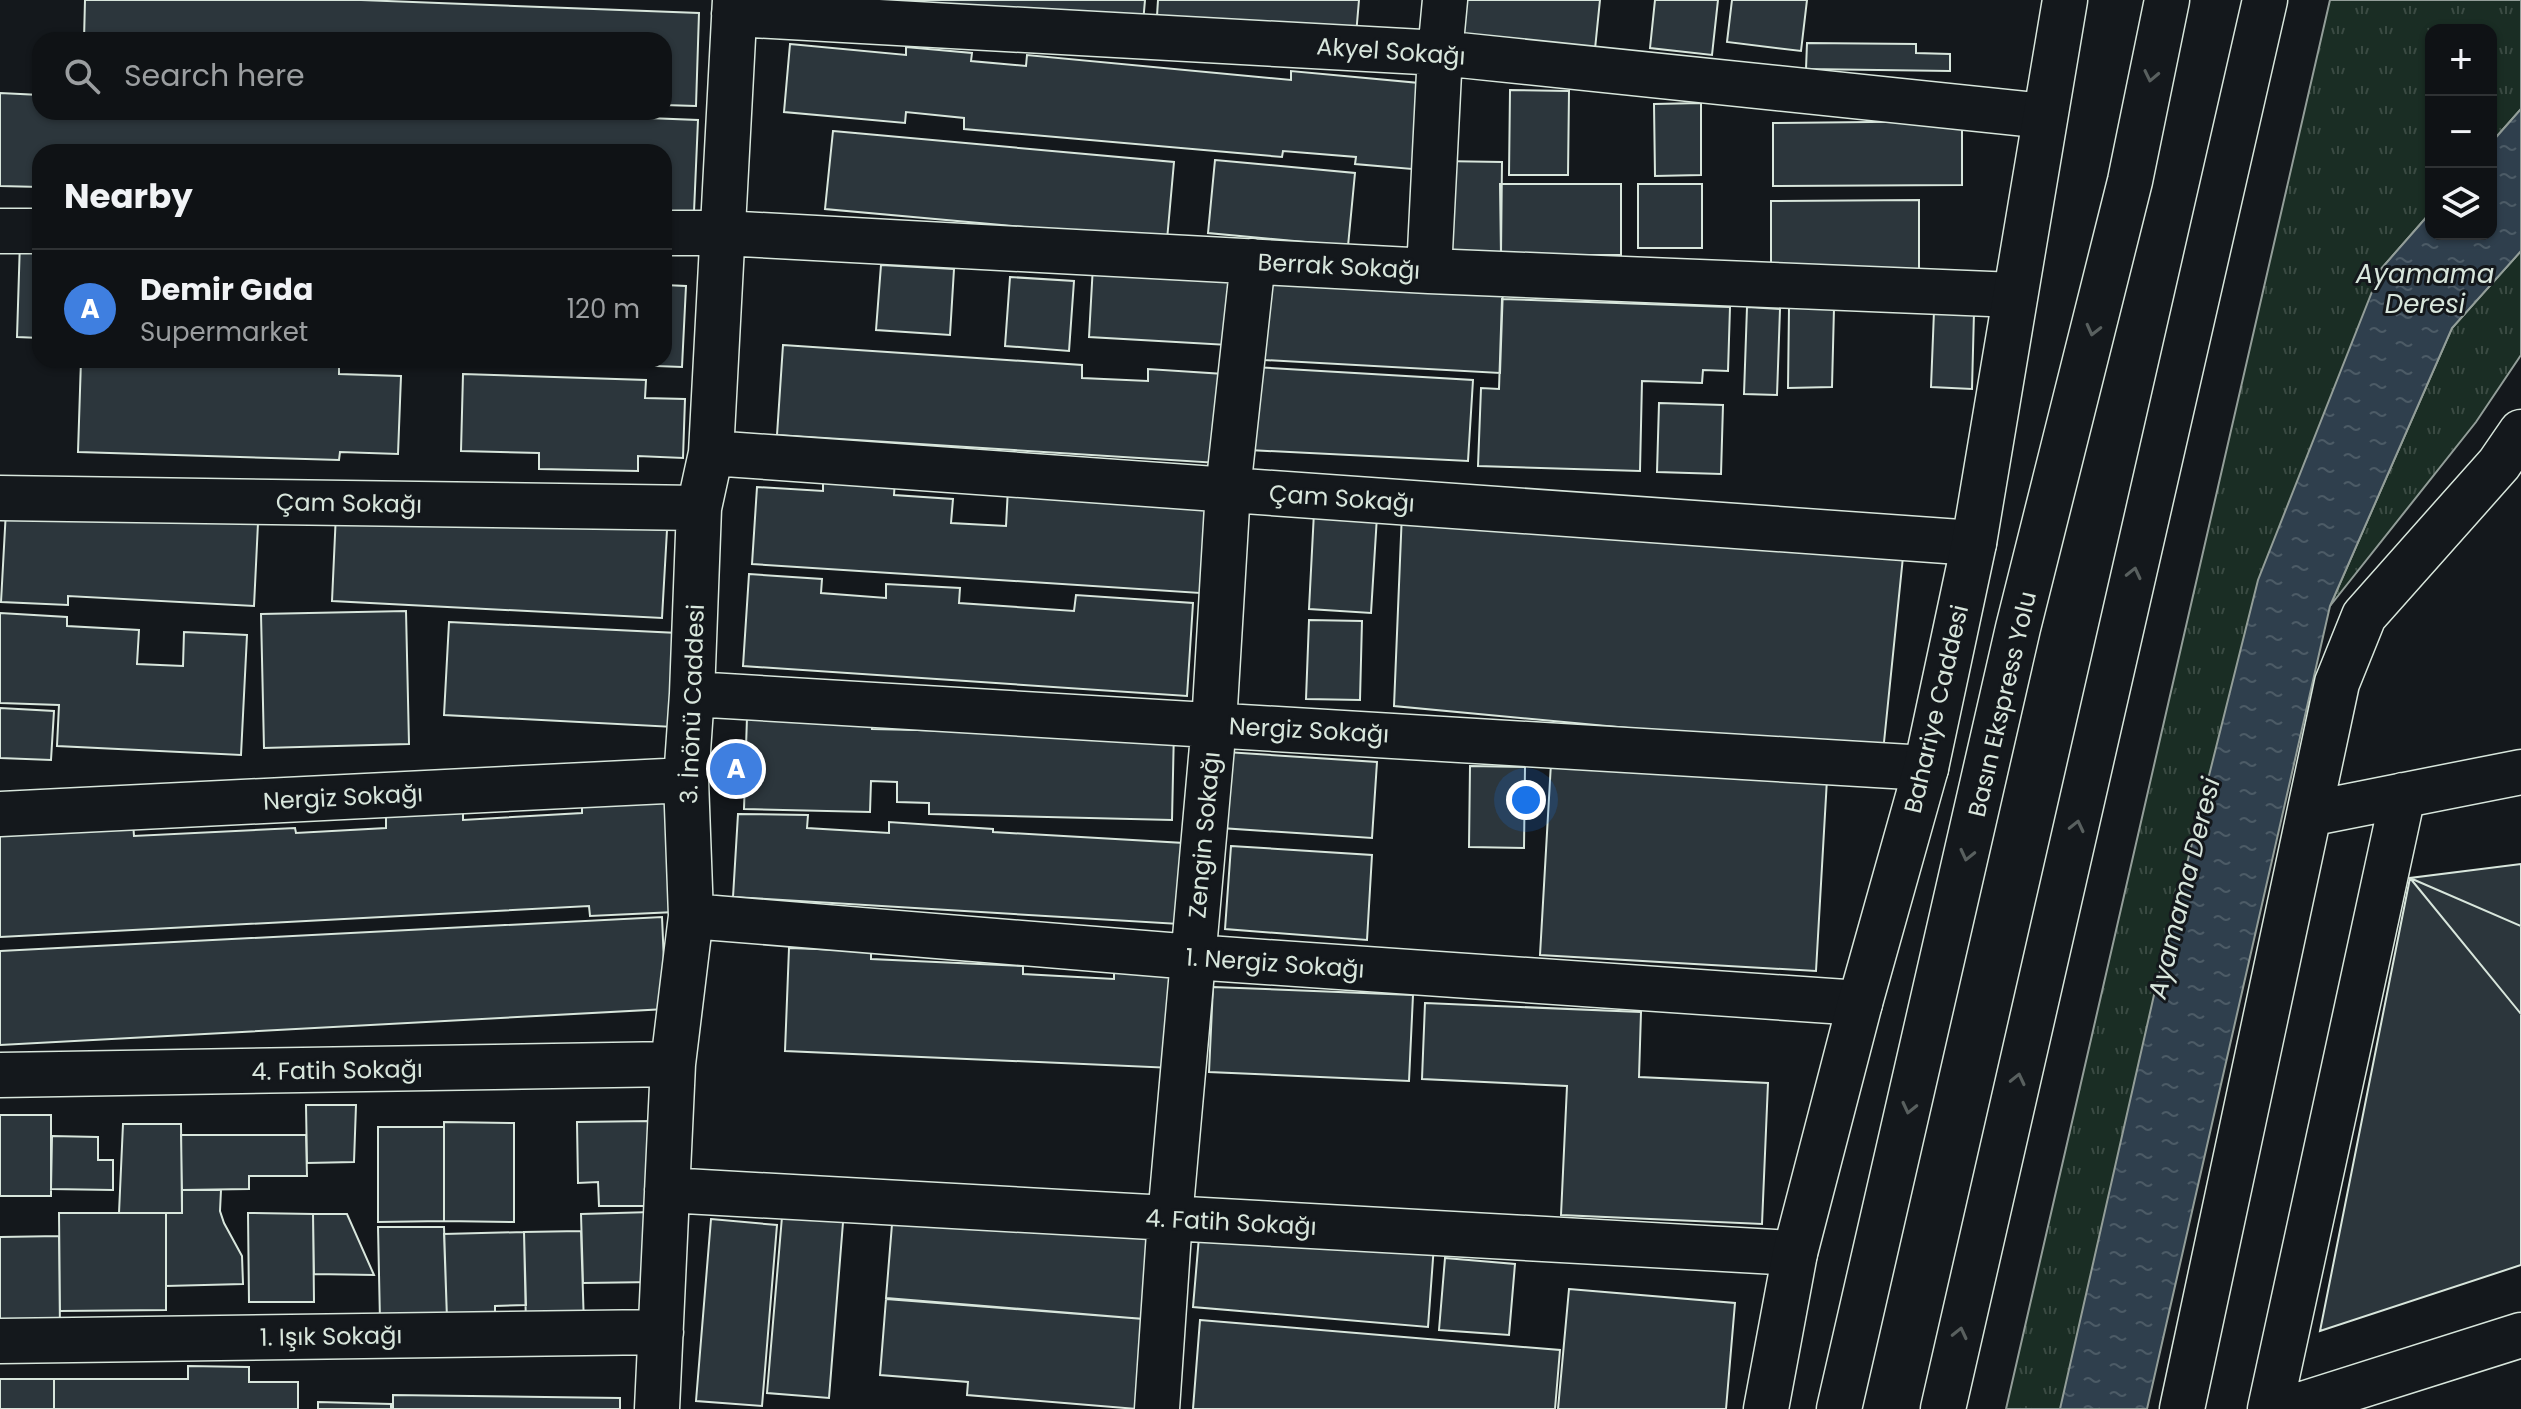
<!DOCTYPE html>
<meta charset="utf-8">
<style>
:root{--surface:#0f1215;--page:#1d2022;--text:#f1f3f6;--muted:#9b9ea0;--line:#2f3234;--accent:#1a73e8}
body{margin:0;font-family:Poppins,sans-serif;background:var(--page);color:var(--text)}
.controls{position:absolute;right:24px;top:24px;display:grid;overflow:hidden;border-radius:16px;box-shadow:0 2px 6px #0004}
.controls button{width:72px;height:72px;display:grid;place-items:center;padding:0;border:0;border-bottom:2px solid var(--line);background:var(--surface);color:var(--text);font:40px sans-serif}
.you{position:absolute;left:1526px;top:800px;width:28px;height:28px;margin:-20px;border:6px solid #fff;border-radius:50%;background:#1a73e8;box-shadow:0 0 0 12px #1a73e833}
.badge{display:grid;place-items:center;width:52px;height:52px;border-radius:50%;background:var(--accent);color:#fff;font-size:26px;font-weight:700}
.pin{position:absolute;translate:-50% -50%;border:4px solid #fff;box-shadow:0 2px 8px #0006}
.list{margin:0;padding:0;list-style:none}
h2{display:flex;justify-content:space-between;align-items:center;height:104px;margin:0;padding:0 32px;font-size:34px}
h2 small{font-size:26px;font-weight:400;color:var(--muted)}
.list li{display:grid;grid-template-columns:52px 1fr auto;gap:24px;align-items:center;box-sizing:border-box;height:120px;padding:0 32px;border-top:2px solid var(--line)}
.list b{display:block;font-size:30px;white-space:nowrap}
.list p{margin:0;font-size:26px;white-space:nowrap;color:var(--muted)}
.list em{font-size:26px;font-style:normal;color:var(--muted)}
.icon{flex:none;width:44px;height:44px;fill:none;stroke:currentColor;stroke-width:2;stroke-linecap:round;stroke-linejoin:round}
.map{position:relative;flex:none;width:2521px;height:1409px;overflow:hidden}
.search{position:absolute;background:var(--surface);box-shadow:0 2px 6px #0004;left:32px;top:32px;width:640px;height:88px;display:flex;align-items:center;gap:20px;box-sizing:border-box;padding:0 28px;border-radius:24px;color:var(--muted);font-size:30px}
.panel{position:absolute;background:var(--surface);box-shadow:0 2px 6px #0004;left:32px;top:144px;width:640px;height:224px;border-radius:24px}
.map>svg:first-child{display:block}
.grass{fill:url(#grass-tufts);stroke:#939e99;stroke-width:2}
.water{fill:url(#water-ripples);stroke:#939e99;stroke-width:2}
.building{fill:#2c363c;stroke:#d8e6dc;stroke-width:2}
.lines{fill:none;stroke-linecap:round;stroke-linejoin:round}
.minor-casing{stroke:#d8e6dc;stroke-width:47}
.major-casing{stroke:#d8e6dc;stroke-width:47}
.highway-casing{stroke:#d8e6dc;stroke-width:47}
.minor{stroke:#14181c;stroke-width:44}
.major{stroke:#14181c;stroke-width:44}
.highway{stroke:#14181c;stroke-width:44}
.oneway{stroke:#59605f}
.labels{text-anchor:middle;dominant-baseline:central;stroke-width:6;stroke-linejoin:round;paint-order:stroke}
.street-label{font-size:24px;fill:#d8e6dc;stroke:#14181c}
.water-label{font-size:26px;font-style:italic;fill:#d8e6dc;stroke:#14181c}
</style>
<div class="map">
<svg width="2521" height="1409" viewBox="0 0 2521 1409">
<defs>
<pattern id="grass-tufts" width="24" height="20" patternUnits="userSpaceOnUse" patternTransform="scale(2)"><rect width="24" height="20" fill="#1a2d24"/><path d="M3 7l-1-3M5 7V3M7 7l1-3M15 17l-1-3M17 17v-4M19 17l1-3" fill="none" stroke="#3b4b43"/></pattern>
<pattern id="water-ripples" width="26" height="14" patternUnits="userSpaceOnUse" patternTransform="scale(2)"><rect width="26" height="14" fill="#2f3f4d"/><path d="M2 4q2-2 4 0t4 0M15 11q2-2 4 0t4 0" fill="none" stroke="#4c5b66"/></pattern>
</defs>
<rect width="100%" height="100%" fill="#14181c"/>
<!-- grass -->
<path class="grass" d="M 2330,0 L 2521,0 L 2521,109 L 2491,143 L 2491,30 L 2431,30 L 2431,212 L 2381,269 L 2063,1409 L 2006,1409 Z
M 2521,251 L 2521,355 L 2476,422 L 2330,606 L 2452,328 Z"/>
<!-- water -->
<path class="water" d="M 2521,109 L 2521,251 L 2452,328 L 2330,606 L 2147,1409 L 2060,1409 L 2154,995 L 2258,580 L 2381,269 L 2431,212 L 2431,234 L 2491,234 L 2491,143 Z"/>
<!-- building -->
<path class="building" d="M 85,0 L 361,0 L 699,13 L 696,106 L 664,105 L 664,40 L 84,40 Z
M 893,0 L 1145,0 L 1143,23 Z
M 1158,0 L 1359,0 L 1356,35 L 1157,16 Z
M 1464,0 L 1600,0 L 1595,49 L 1460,37 Z
M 1655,0 L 1718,0 L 1712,55 L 1650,48 Z
M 1732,0 L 1807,0 L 1801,51 L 1727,42 Z
M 1807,43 L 1916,44 L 1916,53 L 1950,54 L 1950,71 L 1806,69 Z
M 790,44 L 906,55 L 906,47 L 972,53 L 971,61 L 1026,66 L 1027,55 L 1291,80 L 1291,71 L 1419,83 L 1412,169 L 1355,164 L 1356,157 L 1283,151 L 1282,157 L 964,129 L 964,118 L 906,112 L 905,123 L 784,112 Z
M 1510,90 L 1569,91 L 1568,175 L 1509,175 Z
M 0,93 L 40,95 L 40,112 L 494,112 L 698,120 L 694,212 L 664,211 L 664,152 L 40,152 L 40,187 L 0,186 Z
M 1701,103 L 1701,175 L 1655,176 L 1654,104 Z
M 1962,121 L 1962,185 L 1773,186 L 1773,123 Z
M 833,131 L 1174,162 L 1167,240 L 825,209 Z
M 1215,160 L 1355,173 L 1348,246 L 1208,233 Z
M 1440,161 L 1502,162 L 1501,255 L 1439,254 Z
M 1500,184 L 1621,184 L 1621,255 L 1501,255 Z
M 1638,184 L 1702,184 L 1702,248 L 1638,248 Z
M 1919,200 L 1919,269 L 1771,270 L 1771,201 Z
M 20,241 L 40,242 L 40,338 L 17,337 Z
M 881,265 L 954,269 L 950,335 L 876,330 Z
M 1093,265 L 1233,274 L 1228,345 L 1089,337 Z
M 1268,274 L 1503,287 L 1500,373 L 1264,360 Z
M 1010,277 L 1074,281 L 1069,351 L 1005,346 Z
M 664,285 L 686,286 L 682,367 L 523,361 L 664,360 Z
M 1502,299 L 1730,307 L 1728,371 L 1703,370 L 1702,383 L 1642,381 L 1640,471 L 1478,466 L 1481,388 L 1499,389 Z
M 1747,307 L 1780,309 L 1777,395 L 1744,394 Z
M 1789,307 L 1834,308 L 1832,387 L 1788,388 Z
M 1934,311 L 1974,312 L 1972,389 L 1931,387 Z
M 783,345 L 1082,365 L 1082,378 L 1148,381 L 1148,369 L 1224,374 L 1218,463 L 777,435 Z
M 81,360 L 207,360 L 339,365 L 339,374 L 401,376 L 398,454 L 340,452 L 339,460 L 78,452 Z
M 1253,367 L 1473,380 L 1468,461 L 1249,450 Z
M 463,374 L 646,380 L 645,398 L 685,399 L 683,458 L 638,456 L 638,471 L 539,469 L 539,453 L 461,451 Z
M 1659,403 L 1723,405 L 1721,474 L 1657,472 Z
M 823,476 L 895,480 L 894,495 L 953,499 L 951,523 L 1006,526 L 1008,488 L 1206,500 L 1200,593 L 752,564 L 757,487 L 823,491 Z
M 6,510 L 258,523 L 254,606 L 68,596 L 68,605 L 1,602 Z
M 1314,512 L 1377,516 L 1371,613 L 1309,609 Z
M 1402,512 L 1904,547 L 1883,752 L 1394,706 Z
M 336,513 L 667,530 L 662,618 L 332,601 Z
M 749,574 L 822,579 L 821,593 L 886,598 L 886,584 L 960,588 L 959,603 L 1074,611 L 1076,595 L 1193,603 L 1187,696 L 743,666 Z
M 406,611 L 409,744 L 264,748 L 261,614 Z
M 0,613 L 67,617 L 67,626 L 139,630 L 137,664 L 183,666 L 184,632 L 247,635 L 241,755 L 57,746 L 59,705 L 0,703 Z
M 1309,620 L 1362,621 L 1360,700 L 1306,699 Z
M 449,622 L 678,633 L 674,727 L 444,715 Z
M 0,708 L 54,711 L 51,760 L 0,758 Z
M 747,717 L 872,721 L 872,729 L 1008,732 L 1174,729 L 1172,820 L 929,814 L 929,803 L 897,802 L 897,782 L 871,781 L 870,812 L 744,809 Z
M 1226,752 L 1377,762 L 1372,838 L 1221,828 Z
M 1551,763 L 1827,779 L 1816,971 L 1540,955 Z
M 1470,766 L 1525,767 L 1524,848 L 1469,847 Z
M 668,796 L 675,912 L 590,916 L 589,906 L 0,937 L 0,831 L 133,822 L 134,836 L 295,828 L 296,833 L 386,828 L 386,811 L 463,807 L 463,820 L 582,813 L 582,800 Z
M 738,814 L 808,815 L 807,828 L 889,833 L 889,822 L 993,829 L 993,832 L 1184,843 L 1179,924 L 733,897 Z
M 1231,846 L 1372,855 L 1367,940 L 1225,929 Z
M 2521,864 L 2521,1265 L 2320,1331 L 2410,878 Z
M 2410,878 L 2521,926 L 2521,1014 Z
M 662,917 L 666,1009 L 0,1045 L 0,951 Z
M 789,948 L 871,951 L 871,959 L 1023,966 L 1023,974 L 1114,979 L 1114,970 L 1176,973 L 1173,1068 L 785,1051 Z
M 1213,987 L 1413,995 L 1409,1081 L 1209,1072 Z
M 1425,1003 L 1641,1012 L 1639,1077 L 1768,1083 L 1762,1224 L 1561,1215 L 1567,1086 L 1422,1079 Z
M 306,1105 L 356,1105 L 354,1162 L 307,1163 Z
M 0,1115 L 51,1115 L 51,1196 L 0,1196 Z
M 652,1121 L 653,1206 L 599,1206 L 598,1182 L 578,1183 L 577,1122 Z
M 444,1122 L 514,1123 L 514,1222 L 444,1221 Z
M 123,1124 L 181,1124 L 182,1213 L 119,1213 Z
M 378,1127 L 444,1127 L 444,1221 L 378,1222 Z
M 181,1135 L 306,1135 L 307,1176 L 249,1176 L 249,1189 L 182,1190 Z
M 52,1136 L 98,1137 L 98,1160 L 113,1160 L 113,1190 L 51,1189 Z
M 182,1190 L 221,1190 L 220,1211 L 224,1223 L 242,1256 L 243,1284 L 166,1286 L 166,1213 L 182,1213 Z
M 783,1205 L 844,1210 L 829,1398 L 767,1393 Z
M 652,1212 L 654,1282 L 583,1283 L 581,1214 Z
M 893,1212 L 1152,1232 L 1144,1319 L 886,1298 Z
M 59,1213 L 166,1213 L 166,1310 L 60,1311 Z
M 248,1213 L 313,1214 L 314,1302 L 249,1302 Z
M 313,1214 L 347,1214 L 374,1275 L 314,1274 Z
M 711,1219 L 777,1225 L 762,1406 L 696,1401 Z
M 1200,1225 L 1434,1245 L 1428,1327 L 1193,1307 Z
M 378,1227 L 444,1227 L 447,1319 L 380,1321 Z
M 581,1231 L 584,1326 L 526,1327 L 524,1232 Z
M 524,1232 L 526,1305 L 495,1306 L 495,1318 L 447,1319 L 444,1234 Z
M 59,1236 L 60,1330 L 0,1332 L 0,1237 Z
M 1445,1258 L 1515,1264 L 1509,1335 L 1439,1330 Z
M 1569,1289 L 1735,1303 L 1726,1409 L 1558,1409 Z
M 886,1299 L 1144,1319 L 1137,1409 L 967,1395 L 968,1382 L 880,1375 Z
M 1200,1320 L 1560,1350 L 1555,1409 L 1193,1409 Z
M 188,1366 L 249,1367 L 249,1382 L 298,1382 L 298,1409 L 54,1409 L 54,1379 L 188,1379 Z
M 0,1379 L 54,1379 L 54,1409 L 0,1409 Z
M 393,1395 L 620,1398 L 620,1409 L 393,1409 Z
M 318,1402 L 391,1404 L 391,1409 L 318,1409 Z"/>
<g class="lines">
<!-- minor casing -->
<g class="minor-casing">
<path id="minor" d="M 734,14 L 1440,53 L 2045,116
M 0,231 L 40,231
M 664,233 L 722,233 L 1429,271 L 2015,295
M 1429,271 L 1440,53 L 1445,0
M 711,453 L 1974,543
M 0,498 L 699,508
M 692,694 L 1926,768
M 0,814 L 686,780
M 2309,814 L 2521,772
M 691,916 L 1193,957 L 1860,1003
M 0,1075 L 673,1064
M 667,1190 L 1795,1253
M 0,1341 L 661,1332
M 657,1409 L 673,1064 L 691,916 L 686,780 L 692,694 L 699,508 L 711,453 L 735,0
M 1157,1409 L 1170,1218 L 1214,724 L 1228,490 L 1253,261
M 2182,1409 L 2337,683 L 2364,616 L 2499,464 L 2521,432
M 2270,1409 L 2403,795
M 2287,1409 L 2521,1335"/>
</g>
<!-- major casing -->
<g class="major-casing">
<path id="major" d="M 1766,1409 L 1795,1253 L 1860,1003 L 1926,768 L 1974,543 L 2065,0"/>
</g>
<!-- highway casing -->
<g class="highway-casing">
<path id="highway" d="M 1839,1409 L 2018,628 L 2130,181 L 2167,0
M 1943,1409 L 2265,0"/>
</g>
<!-- minor -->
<use href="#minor" class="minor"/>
<!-- major -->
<use href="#major" class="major"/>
<!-- highway -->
<use href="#highway" class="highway"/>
</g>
<!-- one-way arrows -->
<defs><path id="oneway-chevron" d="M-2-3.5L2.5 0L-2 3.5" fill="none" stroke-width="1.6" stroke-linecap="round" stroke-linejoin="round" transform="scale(2)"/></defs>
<g class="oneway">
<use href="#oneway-chevron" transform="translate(2151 76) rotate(102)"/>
<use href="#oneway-chevron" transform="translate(2093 330) rotate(104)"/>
<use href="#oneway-chevron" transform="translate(2134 573) rotate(-77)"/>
<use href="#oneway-chevron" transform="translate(2077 826) rotate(-77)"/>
<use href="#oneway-chevron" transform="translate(1967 855) rotate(103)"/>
<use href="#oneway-chevron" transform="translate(2018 1079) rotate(-77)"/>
<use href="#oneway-chevron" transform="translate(1909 1108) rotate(103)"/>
<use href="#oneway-chevron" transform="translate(1960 1333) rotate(-77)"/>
</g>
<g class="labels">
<!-- street labels -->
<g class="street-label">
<text transform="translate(1391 51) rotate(4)">Akyel Sokağı</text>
<text transform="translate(1339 266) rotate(3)">Berrak Sokağı</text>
<text transform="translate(1342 498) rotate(4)">Çam Sokağı</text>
<text transform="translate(349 503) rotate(1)">Çam Sokağı</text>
<text transform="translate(692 704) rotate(-88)">3. İnönü Caddesi</text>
<text transform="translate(2002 704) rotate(-77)">Basın Ekspress Yolu</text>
<text transform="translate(1936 709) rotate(-77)">Bahariye Caddesi</text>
<text transform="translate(1309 730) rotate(3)">Nergiz Sokağı</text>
<text transform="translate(343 797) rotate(-3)">Nergiz Sokağı</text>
<text transform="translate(1204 835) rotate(-85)">Zengin Sokağı</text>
<text transform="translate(1275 963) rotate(4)">1. Nergiz Sokağı</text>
<text transform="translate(337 1070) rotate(-1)">4. Fatih Sokağı</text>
<text transform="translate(1231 1222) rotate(3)">4. Fatih Sokağı</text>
<text transform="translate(331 1336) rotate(-1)">1. Işık Sokağı</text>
</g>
<!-- water labels -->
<g class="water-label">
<text x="2425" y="274">Ayamama<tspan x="2425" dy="30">Deresi</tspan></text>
<text transform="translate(2184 888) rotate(-76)">Ayamama Deresi</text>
</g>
</g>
</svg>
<div class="controls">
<button>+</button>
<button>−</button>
<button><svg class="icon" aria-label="layers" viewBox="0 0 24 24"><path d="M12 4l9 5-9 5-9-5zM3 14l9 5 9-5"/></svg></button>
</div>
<div class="you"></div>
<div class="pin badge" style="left:736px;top:769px;background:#3f7fe0">A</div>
<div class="search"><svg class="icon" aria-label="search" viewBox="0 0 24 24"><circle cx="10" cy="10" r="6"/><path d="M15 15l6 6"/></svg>Search here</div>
<section class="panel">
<h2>Nearby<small></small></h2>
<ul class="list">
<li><span class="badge" style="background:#3f7fe0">A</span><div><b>Demir Gıda</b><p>Supermarket</p></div><em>120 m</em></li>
</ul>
</section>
</div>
